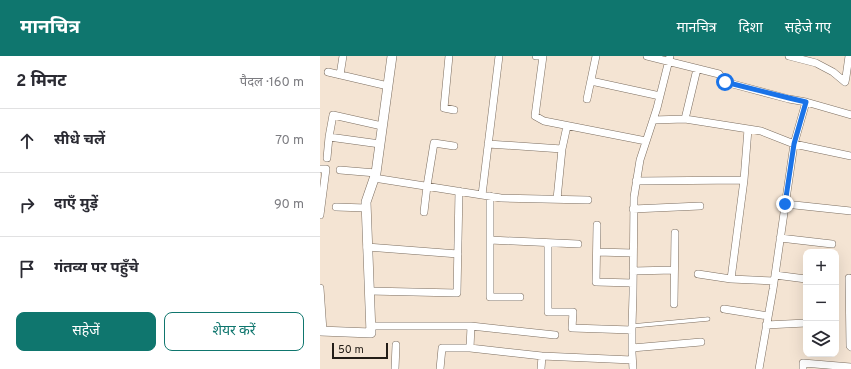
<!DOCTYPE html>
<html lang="hi">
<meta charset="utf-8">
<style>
:root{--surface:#fff;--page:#f2f2f3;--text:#2b2b33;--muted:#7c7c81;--line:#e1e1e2;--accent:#0f766e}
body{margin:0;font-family:Overpass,"Noto Sans Devanagari",sans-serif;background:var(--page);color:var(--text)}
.controls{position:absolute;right:12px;bottom:12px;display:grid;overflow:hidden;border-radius:8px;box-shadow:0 4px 16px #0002}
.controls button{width:36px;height:36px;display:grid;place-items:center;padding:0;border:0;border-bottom:1px solid var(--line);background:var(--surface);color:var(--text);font:20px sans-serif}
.scale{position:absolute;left:12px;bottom:10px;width:56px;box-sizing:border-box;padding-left:4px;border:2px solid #231d17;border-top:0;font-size:11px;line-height:14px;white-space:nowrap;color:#231d17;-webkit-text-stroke:3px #f4e4d3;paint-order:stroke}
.stop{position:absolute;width:12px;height:12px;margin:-9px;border:3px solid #1a73e8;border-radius:50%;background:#fff}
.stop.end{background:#1a73e8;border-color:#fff;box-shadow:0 1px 4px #0008}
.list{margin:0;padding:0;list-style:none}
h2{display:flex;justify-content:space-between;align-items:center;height:52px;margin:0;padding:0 16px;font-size:17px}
h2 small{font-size:13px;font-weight:400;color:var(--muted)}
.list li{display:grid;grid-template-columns:26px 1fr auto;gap:12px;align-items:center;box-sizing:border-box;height:64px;padding:0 16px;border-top:1px solid var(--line)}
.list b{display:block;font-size:15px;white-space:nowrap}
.list em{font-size:13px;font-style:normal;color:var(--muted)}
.actions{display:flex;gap:8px;padding:12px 16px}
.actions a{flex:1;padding:9px 0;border:1px solid var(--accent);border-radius:8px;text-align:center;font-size:14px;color:var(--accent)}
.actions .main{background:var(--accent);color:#fff}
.icon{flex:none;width:22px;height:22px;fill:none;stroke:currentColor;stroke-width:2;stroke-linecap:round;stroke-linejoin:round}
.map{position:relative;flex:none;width:531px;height:313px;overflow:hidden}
header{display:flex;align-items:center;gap:24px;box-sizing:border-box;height:56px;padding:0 20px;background:var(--accent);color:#fff}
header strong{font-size:19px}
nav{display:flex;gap:22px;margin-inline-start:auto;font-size:14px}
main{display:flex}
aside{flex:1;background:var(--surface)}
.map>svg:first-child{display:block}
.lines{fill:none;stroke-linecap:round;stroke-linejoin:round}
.service-casing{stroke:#7c6e60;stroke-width:4.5}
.minor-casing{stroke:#7c6e60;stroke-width:8}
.tertiary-casing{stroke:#7c6e60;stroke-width:10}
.service{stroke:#fff;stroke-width:3.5}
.minor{stroke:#fff;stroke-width:7}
.tertiary{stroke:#fff;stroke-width:9}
.route{stroke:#1a73e8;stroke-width:5}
</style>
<header>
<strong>मानचित्र</strong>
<nav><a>मानचित्र</a><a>दिशा</a><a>सहेजे गए</a></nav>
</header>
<main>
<aside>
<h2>2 मिनट<small>पैदल · 160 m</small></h2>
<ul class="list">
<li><svg class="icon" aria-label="ahead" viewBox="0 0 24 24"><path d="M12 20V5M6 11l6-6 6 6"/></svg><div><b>सीधे चलें</b></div><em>70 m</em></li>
<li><svg class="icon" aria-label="right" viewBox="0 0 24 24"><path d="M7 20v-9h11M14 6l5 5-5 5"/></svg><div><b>दाएँ मुड़ें</b></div><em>90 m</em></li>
<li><svg class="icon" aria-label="arrive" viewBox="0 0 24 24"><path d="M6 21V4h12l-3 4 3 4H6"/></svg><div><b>गंतव्य पर पहुँचे</b></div></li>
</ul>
<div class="actions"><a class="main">सहेजें</a><a>शेयर करें</a></div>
</aside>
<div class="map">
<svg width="531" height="313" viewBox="0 0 531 313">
<rect width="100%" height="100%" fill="#f4e4d3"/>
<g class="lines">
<!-- service casing -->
<g class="service-casing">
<path id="service" d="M 312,270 L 388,263"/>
</g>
<!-- minor casing -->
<g class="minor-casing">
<path id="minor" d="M 129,0 L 124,52 L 134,54
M 216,0 L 223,0 L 215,60 L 224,65 L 326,85
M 327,0 L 399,18 L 405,26 L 469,43 L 486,46 L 531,59
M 469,0 L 496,7 L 513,16 L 525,26 L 526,21 L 529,0
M 8,16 L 68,30
M 20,19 L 23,0
M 271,25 L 340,40
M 267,43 L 276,0
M 365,63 L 377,13
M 333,64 L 365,63 L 441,75 L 474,88 L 531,100
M 60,88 L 9,81 L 13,59 L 62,70
M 168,88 L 242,93
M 7,102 L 9,81
M 0,113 L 6,113 L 0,159
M 20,114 L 56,117
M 54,122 L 181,142 L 268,144
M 316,125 L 424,124
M 162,139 L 179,0
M 170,140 L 170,241 L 200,241
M 237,143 L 242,93 L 247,70
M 465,148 L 531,155
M 16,151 L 46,152
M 313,153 L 380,150
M 104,156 L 107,130 L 114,87 L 134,90
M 277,169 L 276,226 L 313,227
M 460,182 L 512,188
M 170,184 L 258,188
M 228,187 L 228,256 L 253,256 L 252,272 L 312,274
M 47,191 L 138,198
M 277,196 L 313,197
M 313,215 L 354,214
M 378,218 L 411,223 L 454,225
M 455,219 L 486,223
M 529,222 L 530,290 L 531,291
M 411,223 L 424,124 L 428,73
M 0,232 L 3,275
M 49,235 L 137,237 L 139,135
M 354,248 L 355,177
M 404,253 L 448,260
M 446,269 L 486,267
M 51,270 L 151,270 L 235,279
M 150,292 L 151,270
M 312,292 L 381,286
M 75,313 L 76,289
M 120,313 L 122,292 L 150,292 L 222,300 L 312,304
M 221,313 L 222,300
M 313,313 L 312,297 L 312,270 L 313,238 L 314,141 L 320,104 L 337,52 L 350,0
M 439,313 L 453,233 L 474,88 L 486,46
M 483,313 L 483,307 L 531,311"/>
</g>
<!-- tertiary casing -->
<g class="tertiary-casing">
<path id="tertiary" d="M 0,275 L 51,277 L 46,146 L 56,117 L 72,0"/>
</g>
<!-- service -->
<use href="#service" class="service"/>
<!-- minor -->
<use href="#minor" class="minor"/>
<!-- tertiary -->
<use href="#tertiary" class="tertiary"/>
</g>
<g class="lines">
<!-- route -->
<path class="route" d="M 405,26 L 469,42 L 486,46 L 474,88 L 465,148"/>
</g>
</svg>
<div class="controls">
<button>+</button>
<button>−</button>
<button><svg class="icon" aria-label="layers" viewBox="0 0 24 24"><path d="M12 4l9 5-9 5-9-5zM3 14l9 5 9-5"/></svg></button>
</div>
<div class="scale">50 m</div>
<div class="stop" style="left:405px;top:26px"></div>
<div class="stop end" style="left:465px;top:148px"></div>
</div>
</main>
